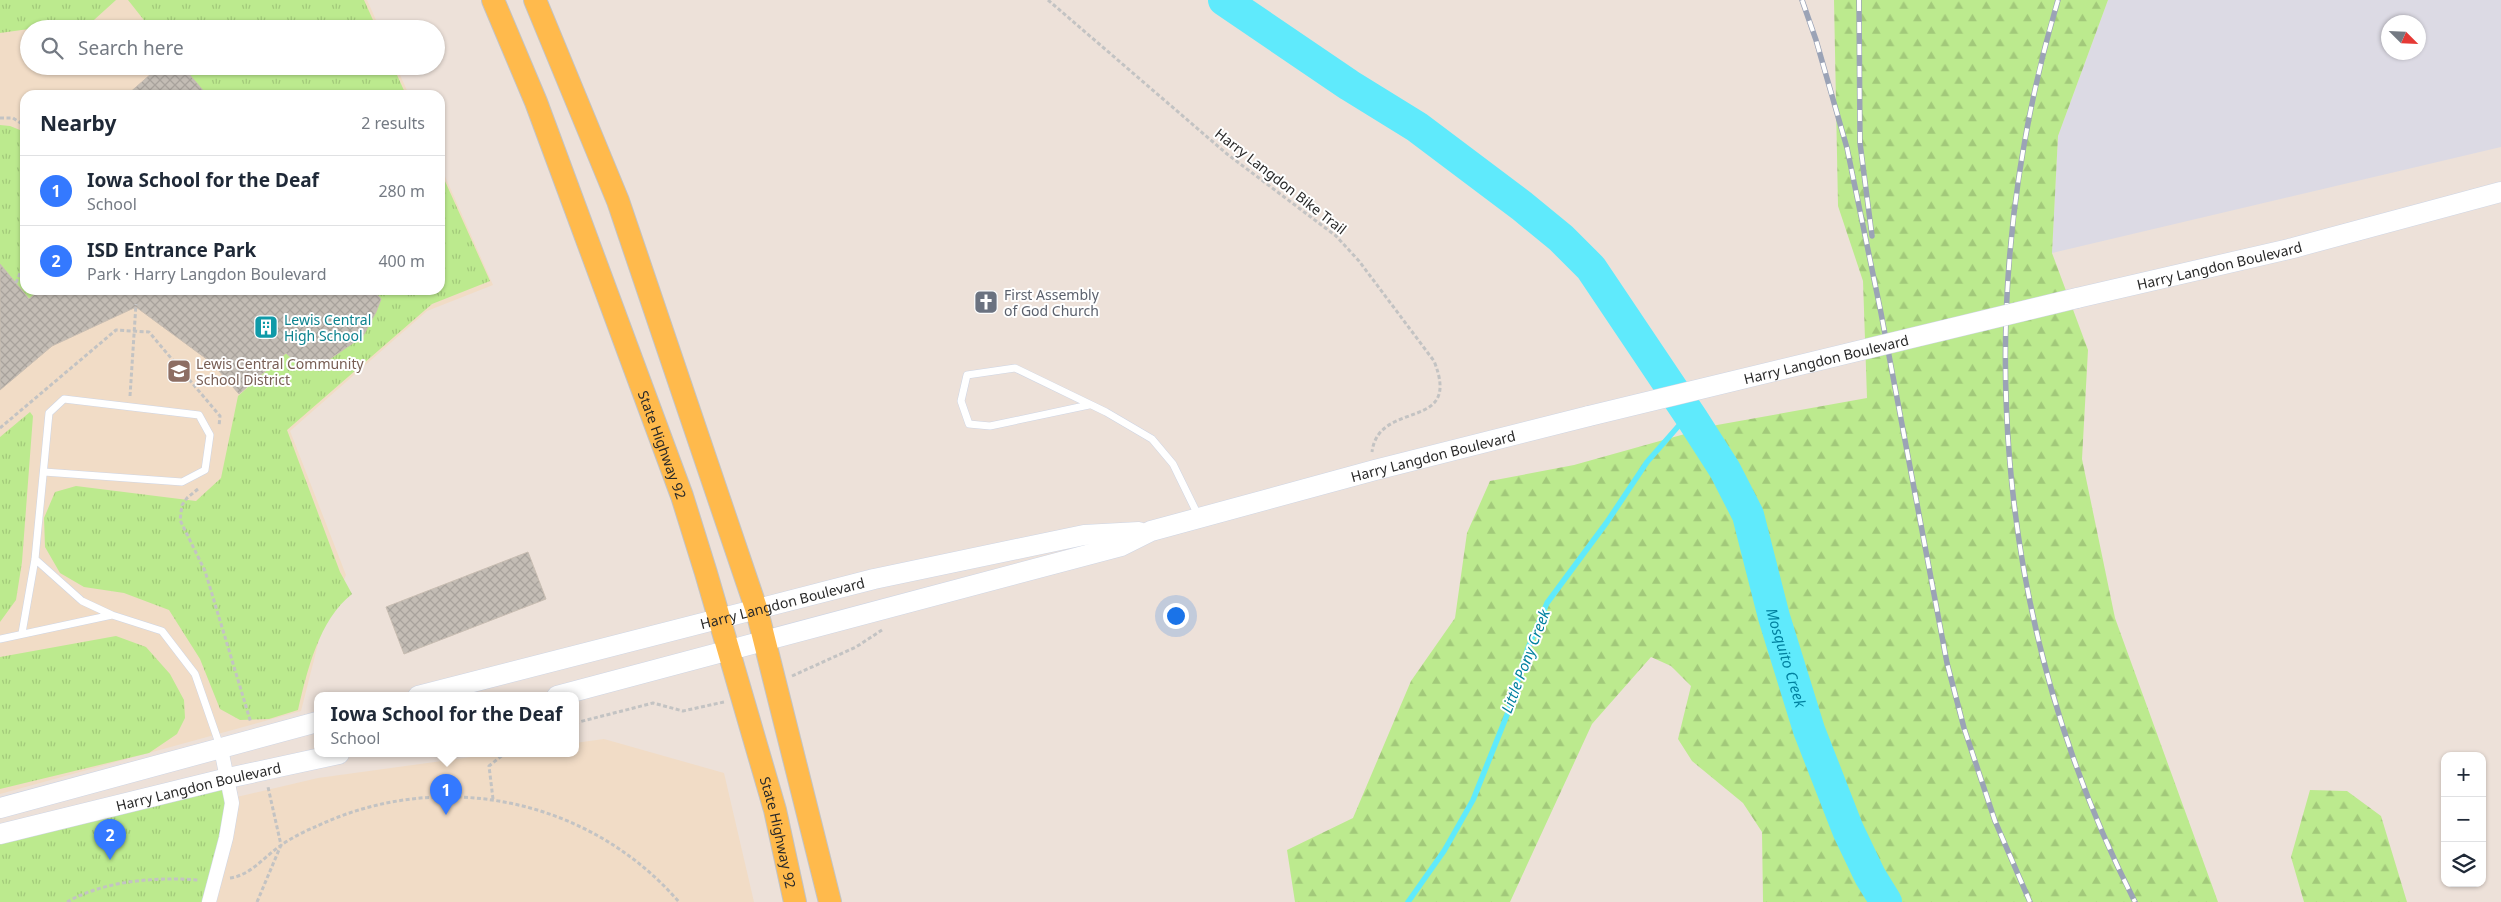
<!DOCTYPE html>
<meta charset="utf-8">
<style>
:root{--surface:#fff;--page:#f6f6f7;--text:#1f2937;--muted:#747a83;--line:#e0e1e3;--accent:#3479ff}
body{margin:0;font-family:"Noto Sans",sans-serif;background:var(--page);color:var(--text)}
.controls{position:absolute;right:15px;bottom:15px;display:grid;overflow:hidden;border-radius:10px;box-shadow:0 1px 4px #0004}
.controls button{width:45px;height:45px;display:grid;place-items:center;padding:0;border:0;border-bottom:1px solid var(--line);background:var(--surface);color:var(--text);font:25px sans-serif}
.compass{position:absolute;left:2381px;top:15px;width:45px;height:45px;border-radius:50%;background:var(--surface);box-shadow:0 1px 4px #0004;rotate:114deg}
.you{position:absolute;left:1175px;top:615px;width:18px;height:18px;margin:-12px;border:4px solid #fff;border-radius:50%;background:#1a73e8;box-shadow:0 0 0 8px #1a73e833}
.badge{display:grid;place-items:center;width:32px;height:32px;border-radius:50%;background:var(--accent);color:#fff;font-size:16px;font-weight:700}
.pin{position:absolute;translate:-50% -41px;filter:drop-shadow(0 1px 2px #0008)}
.pin::after{content:'';position:absolute;top:26px;width:18px;height:15px;background:inherit;clip-path:polygon(0 0,100% 0,50% 100%)}
.popup{position:absolute;left:314px;top:692px;width:265px;height:65px;box-sizing:border-box;display:grid;place-content:center;border-radius:10px;background:var(--surface);filter:drop-shadow(0 1px 4px #0005);font-size:16px;white-space:nowrap;color:var(--muted)}
.popup b{font-size:19px;color:var(--text)}
.popup::after{content:'';position:absolute;left:50%;top:100%;margin-left:-10px;border:10px solid transparent;border-top-color:var(--surface)}
.list{margin:0;padding:0;list-style:none}
h2{display:flex;justify-content:space-between;align-items:center;height:65px;margin:0;padding:0 20px;font-size:21px}
h2 small{font-size:16px;font-weight:400;color:var(--muted)}
.list li{display:grid;grid-template-columns:32px 1fr auto;gap:15px;align-items:center;box-sizing:border-box;height:70px;padding:0 20px;border-top:1px solid var(--line)}
.list b{display:block;font-size:19px;white-space:nowrap}
.list p{margin:0;font-size:16px;white-space:nowrap;color:var(--muted)}
.list em{font-size:16px;font-style:normal;color:var(--muted)}
.icon{flex:none;width:28px;height:28px;fill:none;stroke:currentColor;stroke-width:2;stroke-linecap:round;stroke-linejoin:round}
.map{position:relative;flex:none;width:2501px;height:902px;overflow:hidden}
.search{position:absolute;background:var(--surface);box-shadow:0 1px 4px #0004;left:20px;top:20px;width:425px;height:55px;display:flex;align-items:center;gap:12px;box-sizing:border-box;padding:0 18px;border-radius:28px;color:var(--muted);font-size:19px}
.panel{position:absolute;background:var(--surface);box-shadow:0 1px 4px #0004;left:20px;top:90px;width:425px;height:205px;border-radius:15px}
.map>svg:first-child{display:block}
.industrial{fill:#dcdae4;fill-rule:evenodd}
.education{fill:#f1dcc6}
.grass{fill:url(#grass-tufts)}
.forest{fill:url(#forest-firs)}
.lines{fill:none;stroke-linecap:round;stroke-linejoin:round}
.stream{stroke:#5feafc;stroke-width:5.5}
.river{stroke:#5feafc;stroke-width:32}
.building{fill:url(#building-cross-hatch);stroke:#c8bdb2}
.lane-casing{stroke:#ced5e4;stroke-width:8}
.street-casing{stroke:#ced5e4;stroke-width:15}
.secondary-casing{stroke:#ced5e4;stroke-width:21}
.primary-casing{stroke:#c3c3c3;stroke-width:24}
.path{stroke:#c3c3c3;stroke-width:3;stroke-dasharray:4 2.5;stroke-linecap:butt}
.lane{stroke:#fff;stroke-width:7}
.street{stroke:#fff;stroke-width:14}
.secondary{stroke:#fff;stroke-width:20}
.primary{stroke:#ffba4c;stroke-width:22}
.rail-casing{stroke:#9ba3b6;stroke-width:5.5}
.rail{stroke:#fff;stroke-width:4;stroke-dasharray:11;stroke-linecap:butt}
.secondary-bridge-casing{stroke:#ced5e4;stroke-width:21;stroke-linecap:butt}
.secondary-bridge{stroke:#fff;stroke-width:20}
.labels{text-anchor:middle;dominant-baseline:central;stroke-width:4;stroke-linejoin:round;paint-order:stroke}
.street-label{font-size:14px;fill:#292929;stroke:#fff}
.worship-label{font-size:14px;fill:#5b616d;stroke:#fff;text-anchor:start}
.culture-label{font-size:14px;fill:#0d838f;stroke:#fff;text-anchor:start}
.education-label{font-size:14px;fill:#785e54;stroke:#fff;text-anchor:start}
.water-label{font-size:15px;font-style:italic;fill:#01809f;stroke:#fff}
</style>
<div class="map">
<svg width="2501" height="902" viewBox="0 0 2501 902">
<defs>
<pattern id="grass-tufts" width="24" height="20" patternUnits="userSpaceOnUse" patternTransform="scale(1.25)"><rect width="24" height="20" fill="#bcea8e"/><path d="M3 7l-1-3M5 7V3M7 7l1-3M15 17l-1-3M17 17v-4M19 17l1-3" fill="none" stroke="#a2c97a"/></pattern>
<pattern id="forest-firs" width="22" height="20" patternUnits="userSpaceOnUse" patternTransform="scale(1.25)"><rect width="22" height="20" fill="#bcea8e"/><path d="M5 1l3.5 6h-7zM16 11l3.5 6h-7z" fill="#a2c97a"/></pattern>
<pattern id="building-cross-hatch" width="8" height="8" patternUnits="userSpaceOnUse" patternTransform="scale(1.25)"><rect width="8" height="8" fill="#c4bdb5"/><path d="M0 0l8 8M0 8l8-8" fill="none" stroke="#a8a29c"/></pattern>
</defs>
<rect width="100%" height="100%" fill="#ede1d9"/>
<!-- industrial -->
<path class="industrial" d="M 2108,0 L 2501,0 L 2501,147 L 2052,253 L 2058,136 ZM 2388,22 L 2418,22 L 2418,52 L 2388,52 Z"/>
<!-- education -->
<path class="education" d="M 0,0 L 367,0 L 380,29 L 29,29 L 29,66 L 396,66 L 409,95 L 25,95 L 25,290 L 440,290 L 440,165 L 493,285 L 427,311 L 290,431 L 346,575 L 321,632 L 301,711 L 0,794 Z
M 604,739 L 724,773 L 754,902 L 0,902 L 0,852 L 318,778 L 493,754 L 575,754 L 575,743 Z"/>
<!-- grass -->
<path class="grass" d="M 0,0 L 116,0 L 84,29 L 29,29 L 0,33 Z
M 128,0 L 364,0 L 377,29 L 151,29 Z
M 182,66 L 393,66 L 406,95 L 207,95 Z
M 0,125 L 10,126 L 25,132 L 25,290 L 40,290 L 29,299 L 0,264 Z
M 440,170 L 490,281 L 432,304 L 287,430 L 340,572 L 352,594 C 319,620 307,671 298,710 L 269,719 L 240,720 L 220,709 L 200,659 L 169,610 L 124,593 L 84,587 L 60,573 L 45,547 L 44,518 L 55,492 L 76,486 L 196,501 L 221,478 L 238,396 L 286,353 L 298,364 L 327,361 L 363,336 L 376,312 L 381,299 L 373,290 L 440,290 Z
M 30,412 L 33,416 L 22,562 L 16,600 L 0,622 L 0,437 Z
M 116,636 L 146,647 L 170,674 L 184,700 L 185,718 L 177,734 L 149,753 L 0,789 L 0,657 Z
M 228,778 L 232,803 L 209,902 L 0,902 L 0,834 Z"/>
<!-- forest -->
<path class="forest" d="M 1834,0 L 2108,0 L 2058,136 L 2052,253 L 2088,350 L 2082,459 L 2115,618 L 2218,902 L 1763,902 L 1762,832 L 1743,803 L 1692,761 L 1678,739 L 1691,686 L 1671,666 L 1651,657 L 1592,724 L 1510,902 L 1295,902 L 1287,850 L 1353,818 L 1411,681 L 1455,618 L 1467,533 L 1490,481 L 1574,465 L 1717,425 L 1867,398 L 1863,281 L 1838,206 Z
M 2310,790 L 2347,791 L 2381,816 L 2407,902 L 2304,902 L 2291,857 Z"/>
<g class="lines">
<!-- stream -->
<path class="stream" d="M 1408,902 L 1444,851 L 1473,800 L 1507,715 L 1528,648 L 1547,603 L 1607,522 L 1647,462 L 1689,414"/>
<!-- river -->
<path class="river" id="s1" d="M 1224,0 L 1349,85 L 1417,127 L 1522,206 L 1561,238 L 1591,268 L 1693,420 L 1725,470 L 1748,515 L 1774,617 L 1809,730 L 1848,830 L 1870,876 L 1886,902"/>
</g>
<!-- building -->
<path class="building" d="M 160,66 L 182,66 L 207,95 L 127,95 Z
M 0,264 L 29,299 L 40,290 L 373,290 L 381,299 L 376,312 L 363,336 L 327,361 L 298,364 L 286,353 L 239,394 L 212,363 L 136,307 L 52,346 L 0,390 Z
M 528,552 L 546,599 L 404,654 L 386,607 Z"/>
<g class="lines">
<!-- lane casing -->
<g class="lane-casing">
<path id="lane" d="M 1089,405 L 990,426 L 969,424 L 961,401 L 967,375 L 1015,368 L 1106,412 L 1152,439 L 1173,464 L 1198,515
M 35,559 L 82,601 L 112,615
M 22,633 L 35,559 L 49,413 L 64,399 L 199,415 L 210,435 L 205,470 L 182,482 L 44,472
M 0,639 L 112,615 L 162,631 L 195,674 L 220,746"/>
</g>
<!-- street casing -->
<g class="street-casing">
<path id="street" d="M 209,902 L 226,838 L 232,803 L 221,749"/>
</g>
<!-- secondary casing -->
<g class="secondary-casing">
<g id="secondary">
<path id="s2" d="M 2077,298 L 2293,248 L 2501,192"/>
<path id="s3" d="M 418,696 L 874,579 L 1084,535 L 1139,532"/>
<path id="s4" d="M 557,696 L 1121,546 L 1151,531 L 1375,470 L 1589,416"/>
<path d="M 0,808 L 317,722"/>
<path id="s5" d="M 0,834 L 228,778 L 339,754"/>
</g>
</g>
<!-- primary casing -->
<g class="primary-casing">
<g id="primary">
<path id="s6" d="M 493,0 L 536,102 L 682,496 L 706,573 L 775,810 L 795,902"/>
<path d="M 535,0 L 618,201 L 757,611 L 830,902"/>
</g>
</g>
<!-- path -->
<path class="path" d="M 1048,0 L 1227,154 L 1336,236 L 1359,261 L 1434,361 C 1463,433 1379,398 1372,452
M 0,118 L 13,118 L 25,126
M 16,283 L 25,261
M 130,396 L 136,304
M 0,428 L 116,330 L 149,332 L 220,416 L 219,426
M 198,489 L 187,498 L 182,505 L 180,520 L 205,571 L 251,723
M 792,676 L 856,647 L 882,630
M 575,723 L 653,703 L 683,711 L 724,702
M 493,799 L 489,766 L 504,754
M 230,878 C 251,875 264,857 280,846 C 291,838 305,831 317,826 C 441,768 589,798 679,902
M 67,902 C 106,880 156,877 199,880
M 257,902 L 281,845 L 268,787"/>
<!-- lane -->
<use href="#lane" class="lane"/>
<!-- street -->
<use href="#street" class="street"/>
<!-- secondary -->
<use href="#secondary" class="secondary"/>
<!-- primary -->
<use href="#primary" class="primary"/>
<!-- rail casing -->
<g class="rail-casing">
<path id="rail" d="M 1802,0 L 1816,40 L 1847,148 L 1881,313 L 1947,663 L 1964,728 L 1995,821 L 2030,902
M 1859,0 L 1860,143 L 1872,236
M 2058,0 C 1969,302 1992,620 2135,902"/>
</g>
<!-- rail -->
<use href="#rail" class="rail"/>
<!-- secondary-bridge casing -->
<g class="secondary-bridge-casing">
<g id="secondary-bridge">
<path id="s7" d="M 1589,416 L 2077,298"/>
</g>
</g>
<!-- secondary-bridge -->
<use href="#secondary-bridge" class="secondary-bridge"/>
</g>
<!-- icons -->
<defs>
<g id="church-square" transform="scale(1.25)"><rect x="-9" y="-9" width="18" height="18" rx="4" fill="#6b7280" stroke="#fff"/><path d="M-1.2-6h2.4v3.5h3.3v2.4h-3.3V6h-2.4V-.1h-3.3v-2.4h3.3Z" fill="#fff"/></g>
<g id="building-square" transform="scale(1.25)"><rect x="-9" y="-9" width="18" height="18" rx="4" fill="#0f9aa8" stroke="#fff"/><path d="M-4-6H4V6H1V3H-1V6H-4ZM-2.5-4.3h1.7v1.8h-1.7ZM.8-4.3h1.7v1.8H.8ZM-2.5-1h1.7V.8h-1.7ZM.8-1h1.7V.8H.8Z" fill="#fff"/></g>
<g id="school-square" transform="scale(1.25)"><rect x="-9" y="-9" width="18" height="18" rx="4" fill="#8d6e63" stroke="#fff"/><path d="M0-5L7-2L0 1L-7-2ZM-4 1L0 2.5L4 1V4Q0 6-4 4Z" fill="#fff"/></g>
</defs>
<g fill-rule="evenodd">
<use href="#church-square" x="986" y="302"/>
<use href="#building-square" x="266" y="327"/>
<use href="#school-square" x="179" y="371"/>
</g>
<g class="labels">
<!-- street labels -->
<g class="street-label">
<text transform="translate(1281 181) rotate(38)">Harry Langdon Bike Trail</text>
<text stroke="none"><textPath href="#s2" startOffset="146">Harry Langdon Boulevard</textPath></text>
<text stroke="none"><textPath href="#s7" startOffset="244">Harry Langdon Boulevard</textPath></text>
<text stroke="none"><textPath href="#s6" startOffset="476">State Highway 92</textPath></text>
<text stroke="none"><textPath href="#s4" startOffset="909">Harry Langdon Boulevard</textPath></text>
<text stroke="none"><textPath href="#s3" startOffset="376">Harry Langdon Boulevard</textPath></text>
<text stroke="none"><textPath href="#s5" startOffset="204">Harry Langdon Boulevard</textPath></text>
<text stroke="none"><textPath href="#s6" startOffset="881">State Highway 92</textPath></text>
</g>
<!-- worship labels -->
<g class="worship-label">
<text x="1004" y="294">First Assembly<tspan x="1004" dy="16">of God Church</tspan></text>
</g>
<!-- culture labels -->
<g class="culture-label">
<text x="284" y="319">Lewis Central<tspan x="284" dy="16">High School</tspan></text>
</g>
<!-- education labels -->
<g class="education-label">
<text x="196" y="363">Lewis Central Community<tspan x="196" dy="16">School District</tspan></text>
</g>
<!-- water labels -->
<g class="water-label">
<text stroke="none"><textPath href="#s1" startOffset="896">Mosquito Creek</textPath></text>
<text transform="translate(1525 661) rotate(-69)">Little Pony Creek</text>
</g>
</g>
</svg>
<div class="controls">
<button>+</button>
<button>−</button>
<button><svg class="icon" aria-label="layers" viewBox="0 0 24 24"><path d="M12 4l9 5-9 5-9-5zM3 14l9 5 9-5"/></svg></button>
</div>
<svg class="compass" viewBox="-18 -18 36 36"><path d="M0-13l5 13h-10z" fill="#e53935"/><path d="M0 13l5-13h-10z" fill="#747a83"/></svg>
<div class="you"></div>
<div class="pin badge" style="left:446px;top:815px">1</div>
<div class="popup"><b>Iowa School for the Deaf</b>School</div>
<div class="pin badge" style="left:110px;top:860px">2</div>
<div class="search"><svg class="icon" aria-label="search" viewBox="0 0 24 24"><circle cx="10" cy="10" r="6"/><path d="M15 15l6 6"/></svg>Search here</div>
<section class="panel">
<h2>Nearby<small>2 results</small></h2>
<ul class="list">
<li><span class="badge">1</span><div><b>Iowa School for the Deaf</b><p>School</p></div><em>280 m</em></li>
<li><span class="badge">2</span><div><b>ISD Entrance Park</b><p>Park · Harry Langdon Boulevard</p></div><em>400 m</em></li>
</ul>
</section>
</div>
